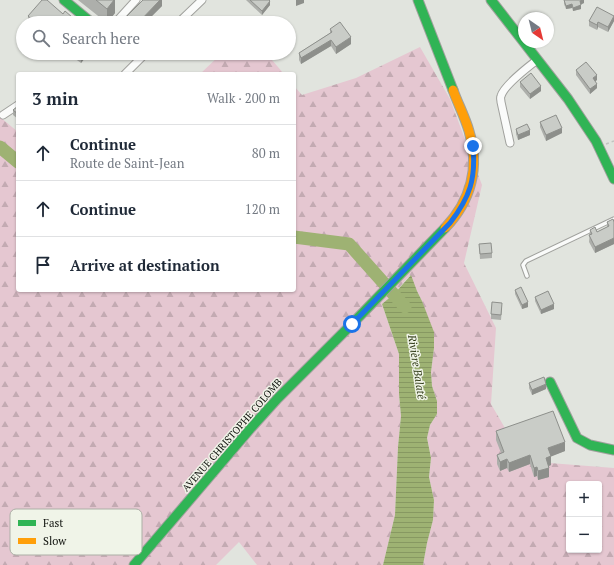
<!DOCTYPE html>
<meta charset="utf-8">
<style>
:root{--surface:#fff;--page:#f6f6f7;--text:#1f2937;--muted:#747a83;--line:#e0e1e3}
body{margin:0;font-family:"PT Serif",serif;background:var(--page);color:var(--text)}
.controls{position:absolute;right:12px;bottom:12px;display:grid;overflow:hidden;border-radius:4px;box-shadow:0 1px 3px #0004}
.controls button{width:36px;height:36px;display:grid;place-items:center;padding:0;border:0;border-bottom:1px solid var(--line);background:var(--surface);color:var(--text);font:20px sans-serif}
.compass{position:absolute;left:518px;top:12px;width:36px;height:36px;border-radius:50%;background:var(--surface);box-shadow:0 1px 3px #0004;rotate:145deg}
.stop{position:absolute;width:12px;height:12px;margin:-9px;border:3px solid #1a73e8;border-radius:50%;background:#fff}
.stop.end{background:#1a73e8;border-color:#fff;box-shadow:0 1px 4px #0008}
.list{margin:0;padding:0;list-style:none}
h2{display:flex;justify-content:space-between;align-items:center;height:52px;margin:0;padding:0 16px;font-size:17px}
h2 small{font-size:13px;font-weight:400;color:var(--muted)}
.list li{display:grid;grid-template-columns:26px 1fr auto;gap:12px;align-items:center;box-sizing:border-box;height:56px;padding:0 16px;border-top:1px solid var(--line)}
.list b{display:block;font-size:15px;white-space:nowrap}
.list p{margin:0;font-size:13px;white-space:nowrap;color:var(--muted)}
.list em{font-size:13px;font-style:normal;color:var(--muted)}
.icon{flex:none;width:22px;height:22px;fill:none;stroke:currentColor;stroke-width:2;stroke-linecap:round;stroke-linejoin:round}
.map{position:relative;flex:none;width:614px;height:565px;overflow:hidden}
.search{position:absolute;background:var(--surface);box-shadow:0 1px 3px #0004;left:16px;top:16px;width:280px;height:44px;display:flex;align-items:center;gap:10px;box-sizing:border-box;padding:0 14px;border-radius:22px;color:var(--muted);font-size:15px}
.panel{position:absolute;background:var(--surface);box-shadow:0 1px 3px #0004;left:16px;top:72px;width:280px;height:220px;border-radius:4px}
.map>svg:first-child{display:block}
.forest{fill:url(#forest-firs);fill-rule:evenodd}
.water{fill:url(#water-rules)}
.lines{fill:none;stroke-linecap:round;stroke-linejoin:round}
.river{stroke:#9eb273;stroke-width:13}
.lane-casing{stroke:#a0a19d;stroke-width:5.5}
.street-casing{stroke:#a0a19d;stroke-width:9}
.fast-casing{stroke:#a0a19d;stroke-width:11}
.slow-casing{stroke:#a0a19d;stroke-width:11}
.path{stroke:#c1c3c0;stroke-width:1.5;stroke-dasharray:3 3;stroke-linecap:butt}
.lane{stroke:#fafbfa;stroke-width:3.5}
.street{stroke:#fafbfa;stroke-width:7}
.fast{stroke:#30b455;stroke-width:9}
.slow{stroke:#ff9f0a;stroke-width:9}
.wall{fill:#adafab}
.shaded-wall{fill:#8d8f8b}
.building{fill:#c9ccc7;stroke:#8d8f8b}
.route{stroke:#1a73e8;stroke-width:5}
.labels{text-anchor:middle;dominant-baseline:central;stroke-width:3;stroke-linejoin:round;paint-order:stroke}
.street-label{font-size:10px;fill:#0d0f0b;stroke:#f0f4e8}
.water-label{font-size:11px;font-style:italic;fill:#2a3510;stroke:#f0f4e8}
.key{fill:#f0f4e8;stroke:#acafa6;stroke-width:1}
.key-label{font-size:11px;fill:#0d0f0b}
</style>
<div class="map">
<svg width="614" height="565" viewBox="0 0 614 565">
<defs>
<pattern id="forest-firs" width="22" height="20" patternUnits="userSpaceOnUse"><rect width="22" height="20" fill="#e5c7d1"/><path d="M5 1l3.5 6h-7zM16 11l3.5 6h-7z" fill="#c3aab2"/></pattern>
<pattern id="water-rules" width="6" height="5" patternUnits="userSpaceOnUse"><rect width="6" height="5" fill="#9eb273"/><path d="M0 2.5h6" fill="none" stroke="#879862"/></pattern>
</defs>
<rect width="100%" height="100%" fill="#e1e4de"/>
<!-- forest -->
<path class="forest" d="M 420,47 L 450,99 L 482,185 L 464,263 L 496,328 L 491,404 L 524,461 L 614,468 L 614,565 L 423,565 L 427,543 L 433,520 L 434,500 L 429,477 L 431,458 L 427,438 L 430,425 L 437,414 L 437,401 L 432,386 L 431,372 L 434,348 L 422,301 L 417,291 L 410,275 L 394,294 L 382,304 L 399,354 L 399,394 L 401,416 L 398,447 L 395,515 L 383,565 L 257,565 L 239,542 L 216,565 L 0,565 L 0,117 L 18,132 L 18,290 L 294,290 L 294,86 L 302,95 L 356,78 ZM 569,484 L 599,484 L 599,550 L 569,550 Z
M 222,53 L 266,53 L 284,74 L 200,74 Z"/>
<!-- water -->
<path class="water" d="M 411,275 L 417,291 L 422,301 L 434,332 L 434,348 L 431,372 L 432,386 L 437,401 L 437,414 L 430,425 L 427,438 L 431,458 L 429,477 L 434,500 L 433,520 L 427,543 L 423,565 L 383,565 L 395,515 L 398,447 L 401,416 L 399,394 L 399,354 L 382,304 L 394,294 Z"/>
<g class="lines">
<!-- river -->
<path class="river" d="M 0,147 L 18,162
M 294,237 L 349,244 L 405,307"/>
<!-- lane casing -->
<g class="lane-casing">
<path id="lane" d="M 527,276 L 523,265 L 526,261 L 614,219"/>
</g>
<!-- street casing -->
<g class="street-casing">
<path id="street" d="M 115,23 L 136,0
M 178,23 L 202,0
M 125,74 L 146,53
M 3,115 L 18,105
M 510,143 L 501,102 C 501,100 500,98 501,96 C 504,85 528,67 537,60"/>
</g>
<!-- fast casing -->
<g class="fast-casing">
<path id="fast" d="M 64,0 L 92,23
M 418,0 L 453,90
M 491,0 L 568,99 L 596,141 L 614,179
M 550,382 L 577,438 L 590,445 L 614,450
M 134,565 L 250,429 L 278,398 L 352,324 L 445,228"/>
</g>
<!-- slow casing -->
<g class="slow-casing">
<path id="slow" d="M 445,228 C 471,201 480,167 469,131 C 465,117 458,104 453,90"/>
</g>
<!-- path -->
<path class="path" d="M 606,144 L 614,141"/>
<!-- lane -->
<use href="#lane" class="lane"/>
<!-- street -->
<use href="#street" class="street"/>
<!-- fast -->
<use href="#fast" class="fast"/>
<!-- slow -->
<use href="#slow" class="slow"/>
</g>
<!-- wall -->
<path class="wall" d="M 78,0 L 115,0 L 115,13 L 107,23 Z
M 162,0 L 162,6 L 145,23 L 126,23 L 126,17 Z
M 246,0 L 269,0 L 270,5 L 262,15 Z
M 564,0 L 584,0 L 584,3 L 581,4 L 581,9 L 573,11 L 572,8 L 566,9 L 564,4 Z
M 63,14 L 79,23 L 28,23 L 28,16 Z
M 589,21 L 614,21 L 608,32 L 598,27 L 597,30 L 589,26 Z
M 330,29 L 351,44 L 336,54 L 331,46 L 301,64 L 299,60 L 299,53 L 330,33 Z
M 67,53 L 89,53 L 81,63 Z
M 576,70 L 597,80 L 595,81 L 597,88 L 590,94 L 576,75 Z
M 520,82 L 541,91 L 530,99 L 520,87 Z
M 18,106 L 18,119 L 13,115 L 13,110 Z
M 540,122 L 562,133 L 546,141 L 540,127 Z
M 516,129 L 530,135 L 518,140 L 516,134 Z
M 607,222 L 614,222 L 614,244 L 595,253 L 589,242 L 590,230 L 597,232 L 607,227 Z
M 479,244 L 492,253 L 492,258 L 480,259 Z
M 515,290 L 528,307 L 522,309 L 515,294 Z
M 535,297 L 554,309 L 541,314 L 535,301 Z
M 502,308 L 501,320 L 491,319 L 491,314 Z
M 529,383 L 546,389 L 532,395 L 529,388 Z
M 496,431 L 565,451 L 551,456 L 551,465 L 549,466 L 549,477 L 538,480 L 537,476 L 534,477 L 530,464 L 509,472 L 507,468 L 500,471 L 497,464 L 497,455 L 501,453 L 496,440 Z"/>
<!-- shaded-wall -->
<path class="shaded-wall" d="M 114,0 L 115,0 L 115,13 L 107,23 L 107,9 Z
M 160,0 L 162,0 L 162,6 L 145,23 L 138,23 Z
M 296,0 L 304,0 L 304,3 L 296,6 Z
M 583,0 L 584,0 L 584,3 L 580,5 L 580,1 Z
M 270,1 L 270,5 L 262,15 L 262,11 Z
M 572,4 L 572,8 L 566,9 L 566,6 Z
M 581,5 L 581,9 L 573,11 L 573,8 Z
M 614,16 L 614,21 L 608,32 L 608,27 Z
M 598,22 L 598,27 L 597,30 L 597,25 Z
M 351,37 L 351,44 L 336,54 L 336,47 Z
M 331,40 L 331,46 L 301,64 L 301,58 Z
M 83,53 L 89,53 L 81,63 L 81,56 Z
M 597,75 L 597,80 L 593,83 L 593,78 Z
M 597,84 L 597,88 L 590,94 L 590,89 Z
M 541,86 L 541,91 L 530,99 L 530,94 Z
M 562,128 L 562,133 L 546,141 L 546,135 Z
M 530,130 L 530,135 L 518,140 L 518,135 Z
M 614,238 L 614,244 L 595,253 L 595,247 Z
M 528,302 L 528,307 L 522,309 L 522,305 Z
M 554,304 L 554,309 L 541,314 L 541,310 Z
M 546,384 L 546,389 L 532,395 L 532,390 Z
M 565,442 L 565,451 L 550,457 L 551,456 L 551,465 L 546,467 L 546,458 L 548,448 Z
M 530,455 L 530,464 L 509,472 L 509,463 Z
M 507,459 L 507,468 L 500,471 L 500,462 Z
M 537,467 L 537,476 L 534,477 L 534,468 Z
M 549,468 L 549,477 L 538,480 L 538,471 Z"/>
<!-- building -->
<path class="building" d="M 42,0 L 47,0 L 63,14 L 65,11 L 79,23 L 36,23 L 28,16 Z
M 96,0 L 114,0 L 107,9 Z
M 143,0 L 160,0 L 138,23 L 131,23 L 126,17 Z
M 250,0 L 269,0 L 270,1 L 262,11 Z
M 564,0 L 583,0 L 580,1 L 581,5 L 573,8 L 572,4 L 566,6 Z
M 597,7 L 614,16 L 608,27 L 598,22 L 597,25 L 589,21 Z
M 340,22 L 351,37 L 336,47 L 331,40 L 301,58 L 299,53 L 332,32 L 330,29 Z
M 77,53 L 83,53 L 81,56 Z
M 586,62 L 597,75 L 593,78 L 597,84 L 590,89 L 576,70 Z
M 531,73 L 541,86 L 530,94 L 520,82 Z
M 18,106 L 18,114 L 13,110 Z
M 556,115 L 562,128 L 546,135 L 540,122 Z
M 527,124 L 530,130 L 518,135 L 516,129 Z
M 613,219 L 614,222 L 614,238 L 595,247 L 589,235 L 592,234 L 590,230 L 595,227 L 597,232 L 609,226 L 607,222 Z
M 491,243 L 492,253 L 480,254 L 479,244 Z
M 521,287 L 528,302 L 522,305 L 515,290 Z
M 548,291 L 554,304 L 541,310 L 535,297 Z
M 492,302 L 502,303 L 501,315 L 491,314 Z
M 544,377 L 546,384 L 532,390 L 529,383 Z
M 553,411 L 565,442 L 548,448 L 551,456 L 546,458 L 549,468 L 538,471 L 537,467 L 534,468 L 530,455 L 509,463 L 507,459 L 500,462 L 497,455 L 504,452 L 496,431 Z"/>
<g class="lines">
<!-- route -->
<path class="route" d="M 352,324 L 450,223 C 470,197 476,179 473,146"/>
</g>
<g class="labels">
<!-- street labels -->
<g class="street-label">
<text transform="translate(232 435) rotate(-49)">AVENUE CHRISTOPHE COLOMB</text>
</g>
<!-- water labels -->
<g class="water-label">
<text transform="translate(417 367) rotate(81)">Rivière Balaté</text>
</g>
</g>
<!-- legend -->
<rect x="10" y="509" width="132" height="46" rx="6" class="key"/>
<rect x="18" y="520" width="18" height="6" fill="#30b455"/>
<rect x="18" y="538" width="18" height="6" fill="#ff9f0a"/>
<g class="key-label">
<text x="43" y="527">Fast</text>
<text x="43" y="545">Slow</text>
</g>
</svg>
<div class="controls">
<button>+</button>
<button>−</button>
</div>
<svg class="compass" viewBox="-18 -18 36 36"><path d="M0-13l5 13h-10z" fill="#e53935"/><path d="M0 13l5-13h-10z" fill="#747a83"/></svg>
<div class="stop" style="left:352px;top:324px"></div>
<div class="stop end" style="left:473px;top:146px"></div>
<div class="search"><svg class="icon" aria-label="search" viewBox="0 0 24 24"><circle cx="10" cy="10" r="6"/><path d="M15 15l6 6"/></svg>Search here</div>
<section class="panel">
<h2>3 min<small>Walk · 200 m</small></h2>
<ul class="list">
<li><svg class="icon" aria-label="ahead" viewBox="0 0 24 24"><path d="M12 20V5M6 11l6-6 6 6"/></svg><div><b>Continue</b><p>Route de Saint-Jean</p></div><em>80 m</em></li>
<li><svg class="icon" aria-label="ahead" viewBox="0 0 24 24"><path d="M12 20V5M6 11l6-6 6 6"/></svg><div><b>Continue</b></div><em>120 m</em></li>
<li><svg class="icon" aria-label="arrive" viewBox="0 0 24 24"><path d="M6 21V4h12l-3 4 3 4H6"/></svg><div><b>Arrive at destination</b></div></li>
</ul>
</section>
</div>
